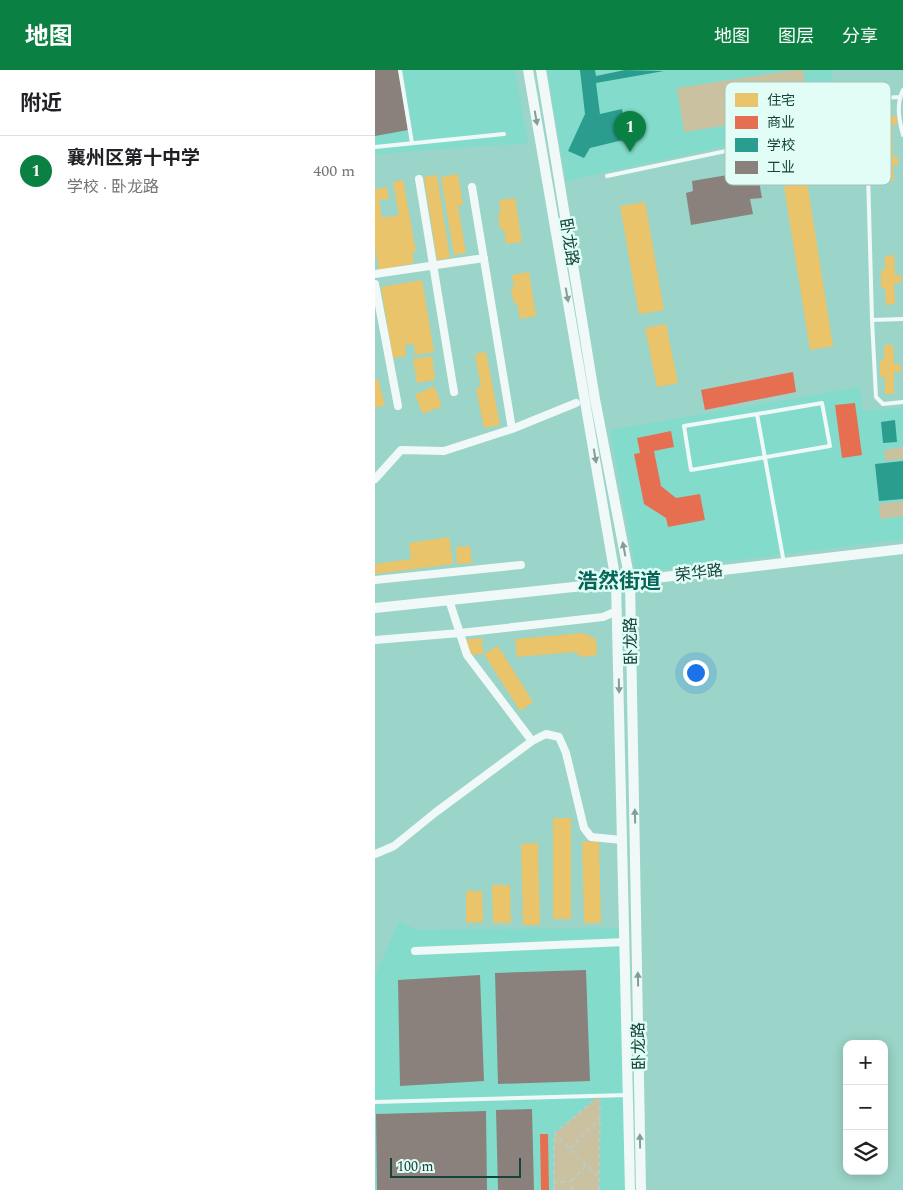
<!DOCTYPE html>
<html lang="zh">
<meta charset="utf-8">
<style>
:root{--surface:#fff;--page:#f6f6f6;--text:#202124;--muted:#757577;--line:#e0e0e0;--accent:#0b8043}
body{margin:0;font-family:Spectral,"Noto Sans SC",serif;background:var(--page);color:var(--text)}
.controls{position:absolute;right:15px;bottom:15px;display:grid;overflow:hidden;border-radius:10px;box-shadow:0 2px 12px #0003}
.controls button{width:45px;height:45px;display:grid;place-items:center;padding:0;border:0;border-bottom:1px solid var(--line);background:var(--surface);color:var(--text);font:25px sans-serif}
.scale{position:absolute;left:15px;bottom:12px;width:131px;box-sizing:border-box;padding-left:5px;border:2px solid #16433b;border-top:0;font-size:14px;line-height:18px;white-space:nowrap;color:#16433b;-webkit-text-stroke:4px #e1fdf6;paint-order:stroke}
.you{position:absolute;left:320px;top:602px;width:18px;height:18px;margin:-12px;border:4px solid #fff;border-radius:50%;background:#1a73e8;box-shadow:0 0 0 8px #1a73e833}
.badge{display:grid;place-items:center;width:32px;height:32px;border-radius:50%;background:var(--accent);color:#fff;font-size:16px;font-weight:700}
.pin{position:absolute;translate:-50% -41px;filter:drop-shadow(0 1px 2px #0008)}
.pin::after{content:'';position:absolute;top:26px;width:18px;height:15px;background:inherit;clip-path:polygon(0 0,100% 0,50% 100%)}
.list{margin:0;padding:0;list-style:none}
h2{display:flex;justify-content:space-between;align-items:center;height:65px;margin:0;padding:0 20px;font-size:21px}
h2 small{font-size:16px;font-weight:400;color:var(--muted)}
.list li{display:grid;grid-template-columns:32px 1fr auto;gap:15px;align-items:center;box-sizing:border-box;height:70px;padding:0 20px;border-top:1px solid var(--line)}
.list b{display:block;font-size:19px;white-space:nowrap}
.list p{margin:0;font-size:16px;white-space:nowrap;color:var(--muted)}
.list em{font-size:16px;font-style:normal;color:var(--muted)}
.icon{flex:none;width:28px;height:28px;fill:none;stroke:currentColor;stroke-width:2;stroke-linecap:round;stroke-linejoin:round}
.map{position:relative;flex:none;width:528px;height:1120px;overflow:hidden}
header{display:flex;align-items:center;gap:30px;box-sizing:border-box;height:70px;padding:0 25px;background:var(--accent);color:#fff}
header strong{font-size:24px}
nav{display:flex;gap:28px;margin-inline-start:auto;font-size:18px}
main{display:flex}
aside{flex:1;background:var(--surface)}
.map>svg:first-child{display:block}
.built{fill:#83dccb}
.green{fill:#cac1a0}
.homes{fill:#e9c46a}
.shops{fill:#e76f51}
.schools{fill:#2a9d8f}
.industry{fill:#8a817c}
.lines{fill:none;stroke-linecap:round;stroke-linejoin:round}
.path{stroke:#baccc8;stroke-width:2;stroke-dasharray:4 4;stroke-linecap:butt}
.lane{stroke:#f0f9f7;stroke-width:4}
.street{stroke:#f0f9f7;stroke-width:8}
.secondary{stroke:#f0f9f7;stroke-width:10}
.oneway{fill:#839e99}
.labels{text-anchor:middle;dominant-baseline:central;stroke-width:5;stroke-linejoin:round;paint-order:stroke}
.street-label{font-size:16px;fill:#16433b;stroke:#e1fdf6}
.district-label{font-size:21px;font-weight:bold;fill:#066558;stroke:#e1fdf6}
.key{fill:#e1fdf6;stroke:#a4c5be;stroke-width:1}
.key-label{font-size:14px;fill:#16433b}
</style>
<header>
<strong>地图</strong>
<nav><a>地图</a><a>图层</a><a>分享</a></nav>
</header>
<main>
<aside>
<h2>附近<small></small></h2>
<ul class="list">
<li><span class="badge">1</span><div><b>襄州区第十中学</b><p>学校 · 卧龙路</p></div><em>400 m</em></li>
</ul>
</aside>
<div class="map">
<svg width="528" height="1120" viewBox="0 0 528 1120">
<rect width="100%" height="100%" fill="#9bd4c8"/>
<!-- built -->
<path class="built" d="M 0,0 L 140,0 L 153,73 L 0,84 Z
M 172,0 L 456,0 L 460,52 L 191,111 Z
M 485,317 L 488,341 L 528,337 L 528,470 L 504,472 L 261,503 L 235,360 Z
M 24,851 L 42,860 L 249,858 L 255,1120 L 0,1120 L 0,906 Z"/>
<!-- green -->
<path class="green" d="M 420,0 L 428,0 L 434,43 L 309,62 L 302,18 Z
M 528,377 L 528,389 L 510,391 L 509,380 Z
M 528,431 L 528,446 L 505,449 L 504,434 Z
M 225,1025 L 224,1120 L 179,1120 L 179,1064 Z"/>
<!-- homes -->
<path class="homes" d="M 516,29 L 517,46 L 522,46 L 522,55 L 517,55 L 518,87 L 523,87 L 523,95 L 518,95 L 519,111 L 506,112 L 505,98 L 500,98 L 500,85 L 504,85 L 503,58 L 499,58 L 498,44 L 502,44 L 502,30 Z
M 429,93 L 458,276 L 435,280 L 406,97 Z
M 83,104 L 88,135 L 83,136 L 91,183 L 79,185 L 66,107 Z
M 62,105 L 75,188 L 62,190 L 49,107 Z
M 28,110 L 41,182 L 37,183 L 39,193 L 4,200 L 0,178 L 0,119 L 12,117 L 14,129 L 4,130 L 7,148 L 24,145 L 18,112 Z
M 140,128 L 147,172 L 131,174 L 129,159 L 125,160 L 123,143 L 126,143 L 124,130 Z
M 270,132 L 289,240 L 264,244 L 245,136 Z
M 519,185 L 520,205 L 526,205 L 526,213 L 519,213 L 520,234 L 511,235 L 510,218 L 506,218 L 506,200 L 510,200 L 510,186 Z
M 154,202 L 161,246 L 145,249 L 142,233 L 139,234 L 136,218 L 139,217 L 137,205 Z
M 47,210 L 59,282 L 40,285 L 39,274 L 30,275 L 31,286 L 18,288 L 6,217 Z
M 291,254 L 303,313 L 282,317 L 270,258 Z
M 509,275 L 518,275 L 519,294 L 525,294 L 526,302 L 519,302 L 519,324 L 510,324 L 510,307 L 505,307 L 505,290 L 509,290 Z
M 111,282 L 125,355 L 109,358 L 101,318 L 106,317 L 100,284 Z
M 57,286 L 60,310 L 42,313 L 38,289 Z
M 3,309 L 10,335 L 0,338 L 0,310 Z
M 59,316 L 67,336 L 48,344 L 40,325 Z
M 74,467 L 78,494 L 0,504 L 0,494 L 36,489 L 34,473 Z
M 95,476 L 97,493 L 82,494 L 81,477 Z
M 209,563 L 221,569 L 222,585 L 207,587 L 199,582 L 142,587 L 140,569 Z
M 107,568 L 108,584 L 93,585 L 92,569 Z
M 123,576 L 158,632 L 145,641 L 109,584 Z
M 178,748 L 196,748 L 196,849 L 178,849 Z
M 224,771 L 226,853 L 209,853 L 207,772 Z
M 163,773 L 165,855 L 148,855 L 146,774 Z
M 117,815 L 135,815 L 136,853 L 118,853 Z
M 91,821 L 107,821 L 108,852 L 91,853 Z"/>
<!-- shops -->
<path class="shops" d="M 418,302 L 421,322 L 330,340 L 326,320 Z
M 480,333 L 487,385 L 467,388 L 460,335 Z
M 296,361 L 299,377 L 279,381 L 286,416 L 301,428 L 325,424 L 330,450 L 293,457 L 291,448 L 269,434 L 259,384 L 265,383 L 262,368 Z
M 165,1064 L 173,1064 L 174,1120 L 166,1120 Z"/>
<!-- schools -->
<path class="schools" d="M 205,0 L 220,0 L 221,6 L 250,0 L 289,1 L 221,13 L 225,44 L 247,39 L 252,69 L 215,78 L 209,88 L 193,81 L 210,44 Z
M 520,350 L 522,372 L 508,373 L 506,352 Z
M 528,391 L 528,429 L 504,431 L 500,394 Z"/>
<!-- industry -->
<path class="industry" d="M 0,0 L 23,0 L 33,60 L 0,66 Z
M 382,100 L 387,128 L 375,129 L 378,144 L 316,155 L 311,123 L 318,121 L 317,111 Z
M 211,900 L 215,1011 L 123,1014 L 120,903 Z
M 105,905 L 109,1011 L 25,1016 L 23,910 Z
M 157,1039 L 159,1120 L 123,1120 L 121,1040 Z
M 111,1041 L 112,1120 L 2,1120 L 1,1044 Z"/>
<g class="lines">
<!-- path -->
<path class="path" d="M 179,1064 L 224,1107
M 195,1079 L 225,1048
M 197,1111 L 211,1095
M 178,1113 L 197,1111 L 197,1120
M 179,1120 L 179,1064 L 217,1032
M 224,1120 L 225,1030"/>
<!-- lane -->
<path class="lane" d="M 25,0 L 37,73
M 528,20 C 521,34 524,50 528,65
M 524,27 L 491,29 L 497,250 L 528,249
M 0,77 L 129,64
M 232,106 L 465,57
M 497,250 L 501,327 L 508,334 L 528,332
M 382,344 L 447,333 L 455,376 L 316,400 L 309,356 L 382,344 L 409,493
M 0,1032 L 253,1025"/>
<!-- street -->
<path class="street" d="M 44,109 L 79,322
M 97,117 L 137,359
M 0,204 L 109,188
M 0,214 L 23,336
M 0,409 L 26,380 L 69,381 L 137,359 L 201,333
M 0,510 L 146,495
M 0,570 L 85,563 L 228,547 L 242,541
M 157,671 L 171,664 L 184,667 L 191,683 L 209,758 L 216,767 L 247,770
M 0,784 L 19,776 L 61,742 L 157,671 L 92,585 L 74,530
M 40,881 L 250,872"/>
<!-- secondary -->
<path class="secondary" d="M 153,0 L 241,512 L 255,1120
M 166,0 L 220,329 L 255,511 L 266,1120
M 0,538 L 255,511 L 528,479"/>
</g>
<!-- one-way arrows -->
<defs><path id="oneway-solid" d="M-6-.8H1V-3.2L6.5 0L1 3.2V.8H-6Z" transform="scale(1.25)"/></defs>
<g class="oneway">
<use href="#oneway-solid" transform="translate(161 48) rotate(80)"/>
<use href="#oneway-solid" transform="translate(192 225) rotate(80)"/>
<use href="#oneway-solid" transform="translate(220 386) rotate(80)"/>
<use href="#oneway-solid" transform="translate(249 479) rotate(-101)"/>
<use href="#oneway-solid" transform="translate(244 616) rotate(89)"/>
<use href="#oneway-solid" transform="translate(260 746) rotate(-91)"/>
<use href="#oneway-solid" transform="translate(263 909) rotate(-91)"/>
<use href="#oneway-solid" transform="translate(265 1071) rotate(-91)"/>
</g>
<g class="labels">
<!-- street labels -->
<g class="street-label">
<text transform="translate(194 172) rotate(81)">卧龙路</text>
<text transform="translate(324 503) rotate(-7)">荣华路</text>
<text transform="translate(256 571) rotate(-91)">卧龙路</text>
<text transform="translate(264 976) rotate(-91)">卧龙路</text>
</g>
<!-- district labels -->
<g class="district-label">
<text x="244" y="512">浩然街道</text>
</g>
</g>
<!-- legend -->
<rect x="350" y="12" width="166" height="103" rx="8" class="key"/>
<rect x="360" y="23" width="23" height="14" fill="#e9c46a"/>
<rect x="360" y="46" width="23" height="13" fill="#e76f51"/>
<rect x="360" y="68" width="23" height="14" fill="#2a9d8f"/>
<rect x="360" y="91" width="23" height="13" fill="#8a817c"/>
<g class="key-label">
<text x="392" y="35">住宅</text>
<text x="392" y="57">商业</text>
<text x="392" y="80">学校</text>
<text x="392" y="102">工业</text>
</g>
</svg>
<div class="controls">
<button>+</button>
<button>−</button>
<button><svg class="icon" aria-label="layers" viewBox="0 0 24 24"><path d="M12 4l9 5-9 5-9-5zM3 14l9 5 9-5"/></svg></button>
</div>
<div class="scale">100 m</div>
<div class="you"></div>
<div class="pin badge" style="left:255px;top:82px">1</div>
</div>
</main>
